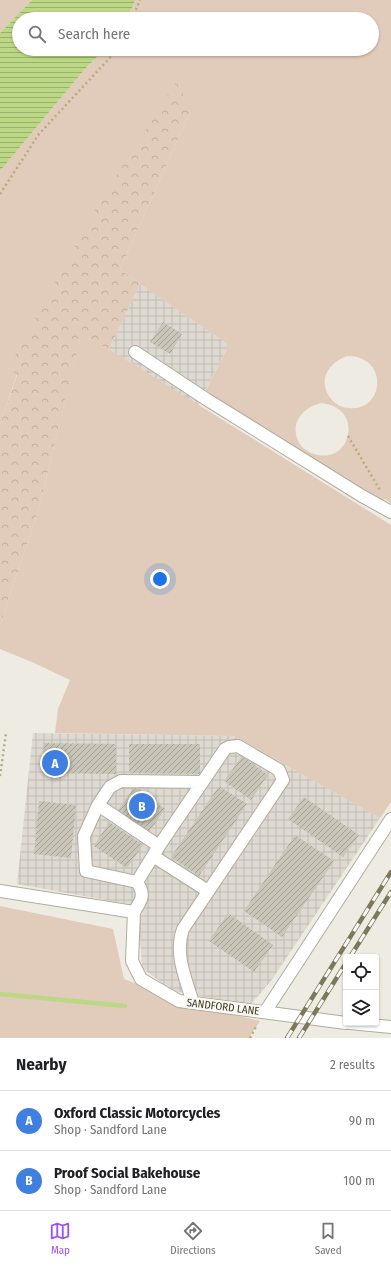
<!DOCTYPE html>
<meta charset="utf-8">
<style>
:root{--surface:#fff;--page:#f6f6f6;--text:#202124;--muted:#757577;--line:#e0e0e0;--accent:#9a51fe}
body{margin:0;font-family:"Fira Sans Condensed",sans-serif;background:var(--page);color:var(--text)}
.controls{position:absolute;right:12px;bottom:12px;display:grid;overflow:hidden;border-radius:4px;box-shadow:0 1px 3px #0004}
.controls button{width:36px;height:36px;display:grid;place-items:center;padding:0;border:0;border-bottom:1px solid var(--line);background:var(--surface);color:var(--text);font:20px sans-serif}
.you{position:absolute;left:160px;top:579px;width:14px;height:14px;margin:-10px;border:3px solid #fff;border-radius:50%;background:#1a73e8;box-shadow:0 0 0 6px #1a73e833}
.badge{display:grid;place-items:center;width:26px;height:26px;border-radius:50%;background:var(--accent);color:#fff;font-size:13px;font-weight:700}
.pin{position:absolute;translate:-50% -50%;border:2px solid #fff;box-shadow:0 1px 4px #0006}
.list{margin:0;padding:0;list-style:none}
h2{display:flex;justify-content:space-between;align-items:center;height:52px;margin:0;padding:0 16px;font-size:17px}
h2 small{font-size:13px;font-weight:400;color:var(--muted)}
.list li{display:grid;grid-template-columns:26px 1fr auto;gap:12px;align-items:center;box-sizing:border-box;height:60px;padding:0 16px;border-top:1px solid var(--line)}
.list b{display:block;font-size:15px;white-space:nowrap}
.list p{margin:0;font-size:13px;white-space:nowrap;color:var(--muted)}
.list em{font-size:13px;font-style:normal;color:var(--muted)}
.icon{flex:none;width:22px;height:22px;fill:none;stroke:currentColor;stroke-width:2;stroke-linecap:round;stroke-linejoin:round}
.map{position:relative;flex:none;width:391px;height:1038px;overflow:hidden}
.search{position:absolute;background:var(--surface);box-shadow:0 1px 3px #0004;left:12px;right:12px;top:12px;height:44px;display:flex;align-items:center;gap:10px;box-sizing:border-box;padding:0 14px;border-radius:22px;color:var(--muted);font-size:15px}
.sheet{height:172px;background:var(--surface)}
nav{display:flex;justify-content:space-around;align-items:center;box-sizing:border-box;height:56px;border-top:1px solid var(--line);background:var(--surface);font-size:11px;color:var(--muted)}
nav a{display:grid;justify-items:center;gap:2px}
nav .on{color:var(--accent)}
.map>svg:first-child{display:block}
.industrial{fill:url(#industrial-grid)}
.grass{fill:#e1cbba;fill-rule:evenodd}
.forest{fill:url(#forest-crowns)}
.water{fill:url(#water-rules)}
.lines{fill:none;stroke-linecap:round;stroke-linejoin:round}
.stream{stroke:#bcd786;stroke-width:4.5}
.building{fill:url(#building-hatch)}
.minor-casing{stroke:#b0ad9d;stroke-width:14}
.path{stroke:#b4ad80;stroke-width:2.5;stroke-dasharray:2 3;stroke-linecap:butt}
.minor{stroke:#fff;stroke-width:12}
.rail-casing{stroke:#7c795b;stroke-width:4.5}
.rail{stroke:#faf8f4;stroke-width:3;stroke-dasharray:9;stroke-linecap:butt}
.labels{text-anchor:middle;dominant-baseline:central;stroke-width:4;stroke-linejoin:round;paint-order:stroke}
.street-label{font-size:11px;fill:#413e21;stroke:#faf8f4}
</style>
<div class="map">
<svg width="391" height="1038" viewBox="0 0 391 1038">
<defs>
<pattern id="industrial-grid" width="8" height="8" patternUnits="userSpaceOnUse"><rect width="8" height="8" fill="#dedad1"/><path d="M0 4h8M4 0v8" fill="none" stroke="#c0bcb3"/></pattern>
<pattern id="forest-crowns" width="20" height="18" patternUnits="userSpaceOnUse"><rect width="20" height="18" fill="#e1cbba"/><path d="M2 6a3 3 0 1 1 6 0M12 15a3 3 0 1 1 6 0" fill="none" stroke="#c2afa0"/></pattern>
<pattern id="water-rules" width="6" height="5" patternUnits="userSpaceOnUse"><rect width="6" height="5" fill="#bcd786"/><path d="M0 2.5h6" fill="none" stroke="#9ab06d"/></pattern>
<pattern id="building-hatch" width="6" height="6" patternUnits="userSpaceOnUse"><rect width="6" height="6" fill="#c9c5b8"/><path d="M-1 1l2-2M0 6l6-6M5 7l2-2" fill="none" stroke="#a5a195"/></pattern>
</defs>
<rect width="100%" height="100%" fill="#eeebe3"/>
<!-- industrial -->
<path class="industrial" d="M 140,284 L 229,345 L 198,405 L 109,349 Z
M 33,733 L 234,736 L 380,818 L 271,981 L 250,1005 L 173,991 L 142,968 L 139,920 L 143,910 L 133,905 L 17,884 Z"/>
<!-- grass -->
<path class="grass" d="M 0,0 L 32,0 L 0,33 Z
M 135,0 L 391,0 L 391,503 L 385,499 L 378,501 L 205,392 L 229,345 L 140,284 L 120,269 L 190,112 L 8,368 L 17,374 L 0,424 L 0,171 L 85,69 L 105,49 L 372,49 L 372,19 L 126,19 L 133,6 ZM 347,356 C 390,356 384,412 349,408 C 343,408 337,405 333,401 C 316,383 327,363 347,356 ZM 321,403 C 364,407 352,462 318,455 C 312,454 307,451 302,447 C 287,428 300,408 321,403 Z
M 81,335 L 109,349 L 391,525 L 391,802 L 380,818 L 234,736 L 55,733 L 58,709 L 70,680 L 32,662 L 0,649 L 0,625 L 39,508 Z
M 0,906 L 113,929 L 124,979 L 183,1002 L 260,1021 L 249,1038 L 0,1038 Z"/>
<!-- forest -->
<path class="forest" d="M 178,79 L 190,112 L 120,269 L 140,284 L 109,349 L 81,336 L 39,508 L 0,625 L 0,424 L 17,375 L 8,368 L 99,203 Z"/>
<!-- water -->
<path class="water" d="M 32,0 L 135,0 L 133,6 L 126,19 L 19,19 L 19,49 L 105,49 L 85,69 L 0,171 L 0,33 Z"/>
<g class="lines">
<!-- stream -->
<path class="stream" d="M 0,994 L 125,1006"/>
</g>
<!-- building -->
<path class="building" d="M 163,322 L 182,334 L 170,354 L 150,342 Z
M 43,743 L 116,744 L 116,774 L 42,773 Z
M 129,744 L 200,744 L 200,774 L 129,773 Z
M 242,756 L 268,775 L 251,800 L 224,781 Z
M 219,786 L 247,804 L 199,876 L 171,857 Z
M 135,787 L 165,809 L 149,832 L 118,810 Z
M 304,797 L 359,835 L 343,857 L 288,819 Z
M 39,801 L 76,805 L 71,858 L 34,854 Z
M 109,822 L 143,845 L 127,868 L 94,846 Z
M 295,835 L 334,861 L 282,937 L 244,911 Z
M 228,913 L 273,945 L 254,972 L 209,941 Z"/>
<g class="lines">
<!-- minor casing -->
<g class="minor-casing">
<path id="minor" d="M 135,352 L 206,399 L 362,496 L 391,512
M 98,805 L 159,846
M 153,856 L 208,891
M 137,882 L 86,871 L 84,836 L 98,805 L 110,787 L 121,781 L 203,782
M 0,891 L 134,912 L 132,961 L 141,979 L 179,1001 L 346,1023
M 134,912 C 141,900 146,896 137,882 L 159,846 L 225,749 L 229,747 L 238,746 L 279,770 L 283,780 L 183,929 C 174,954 186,979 193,1003
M 265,1012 L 391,819
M 350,1023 L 391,1027"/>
</g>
<!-- path -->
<path class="path" d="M 132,19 L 140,0
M 0,194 L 39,134 L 118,49
M 348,436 L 380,490
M 0,776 L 6,733
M 250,1038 L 257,1025"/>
<!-- minor -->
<use href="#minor" class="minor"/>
<!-- rail casing -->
<g class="rail-casing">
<path id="rail" d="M 350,957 L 391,892
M 287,1038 L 391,872
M 299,1038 L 346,963"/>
</g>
<!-- rail -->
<use href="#rail" class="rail"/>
</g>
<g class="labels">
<!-- street labels -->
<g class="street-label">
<text transform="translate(223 1007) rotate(7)">SANDFORD LANE</text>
</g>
</g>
</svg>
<div class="controls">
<button><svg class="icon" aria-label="locate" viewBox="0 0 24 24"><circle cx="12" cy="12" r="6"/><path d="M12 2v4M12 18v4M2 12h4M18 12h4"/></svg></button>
<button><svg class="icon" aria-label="layers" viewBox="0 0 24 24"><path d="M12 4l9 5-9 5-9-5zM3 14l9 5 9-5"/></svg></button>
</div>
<div class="you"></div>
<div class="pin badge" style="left:55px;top:763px;background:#3f7fe0">A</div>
<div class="pin badge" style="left:142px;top:806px;background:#3f7fe0">B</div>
<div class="search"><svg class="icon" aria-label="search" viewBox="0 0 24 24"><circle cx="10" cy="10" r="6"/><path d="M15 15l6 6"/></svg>Search here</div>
</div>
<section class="sheet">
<h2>Nearby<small>2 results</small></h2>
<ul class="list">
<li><span class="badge" style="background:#3f7fe0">A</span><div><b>Oxford Classic Motorcycles</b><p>Shop · Sandford Lane</p></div><em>90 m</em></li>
<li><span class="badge" style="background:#3f7fe0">B</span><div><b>Proof Social Bakehouse</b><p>Shop · Sandford Lane</p></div><em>100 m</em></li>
</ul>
</section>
<nav>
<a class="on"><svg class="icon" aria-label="map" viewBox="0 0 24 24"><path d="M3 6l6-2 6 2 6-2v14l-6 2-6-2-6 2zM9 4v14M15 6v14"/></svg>Map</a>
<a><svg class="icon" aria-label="directions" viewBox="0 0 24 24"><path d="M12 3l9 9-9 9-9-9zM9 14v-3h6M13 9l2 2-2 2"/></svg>Directions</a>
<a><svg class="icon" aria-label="saved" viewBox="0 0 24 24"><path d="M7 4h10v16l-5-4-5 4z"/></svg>Saved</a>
</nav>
